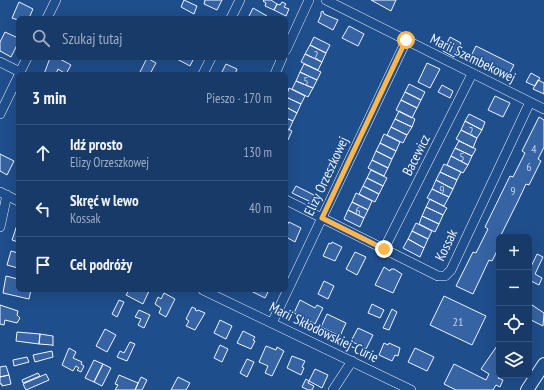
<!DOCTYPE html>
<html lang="pl">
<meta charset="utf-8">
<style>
:root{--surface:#173a69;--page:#244571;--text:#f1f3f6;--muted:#9eadc0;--line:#36547d}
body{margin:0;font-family:"PT Sans Narrow",sans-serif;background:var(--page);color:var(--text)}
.controls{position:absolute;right:12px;bottom:12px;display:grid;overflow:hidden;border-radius:6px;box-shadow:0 4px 16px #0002}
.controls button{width:36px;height:36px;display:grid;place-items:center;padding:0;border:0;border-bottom:1px solid var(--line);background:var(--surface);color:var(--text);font:20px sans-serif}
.stop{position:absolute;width:12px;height:12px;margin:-9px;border:3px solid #ffb74d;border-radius:50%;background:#fff}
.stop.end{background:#ffb74d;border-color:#fff;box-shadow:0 1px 4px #0008}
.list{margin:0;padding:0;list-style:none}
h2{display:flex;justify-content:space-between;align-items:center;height:52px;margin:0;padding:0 16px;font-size:17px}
h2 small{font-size:13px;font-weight:400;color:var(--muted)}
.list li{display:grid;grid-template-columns:26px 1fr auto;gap:12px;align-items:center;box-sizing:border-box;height:56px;padding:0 16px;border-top:1px solid var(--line)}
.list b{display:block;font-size:15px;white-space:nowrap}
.list p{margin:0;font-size:13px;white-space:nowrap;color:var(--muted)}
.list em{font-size:13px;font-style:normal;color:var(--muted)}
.icon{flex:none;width:22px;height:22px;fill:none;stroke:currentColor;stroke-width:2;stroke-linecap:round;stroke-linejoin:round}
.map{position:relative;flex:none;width:544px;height:390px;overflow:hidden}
.search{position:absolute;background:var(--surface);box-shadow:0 4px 16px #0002;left:16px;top:16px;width:272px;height:44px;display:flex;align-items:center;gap:10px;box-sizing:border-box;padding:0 14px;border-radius:6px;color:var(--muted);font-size:15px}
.panel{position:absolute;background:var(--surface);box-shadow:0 4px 16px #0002;left:16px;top:72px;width:272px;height:220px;border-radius:6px}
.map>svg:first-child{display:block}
.building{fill:#3563a3;stroke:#f2f6ff}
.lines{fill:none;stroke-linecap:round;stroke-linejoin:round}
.minor-casing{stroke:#f2f6ff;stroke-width:10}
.tertiary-casing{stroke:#f2f6ff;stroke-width:14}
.minor{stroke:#1f4e8c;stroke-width:9}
.tertiary{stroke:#1f4e8c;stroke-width:12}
.route{stroke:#ffb74d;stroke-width:5}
.labels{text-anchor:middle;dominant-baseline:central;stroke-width:3;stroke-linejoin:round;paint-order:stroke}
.number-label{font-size:12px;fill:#c3d1e8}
.street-label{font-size:14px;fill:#f2f6ff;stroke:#1f4e8c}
</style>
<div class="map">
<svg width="544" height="390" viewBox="0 0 544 390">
<rect width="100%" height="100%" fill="#1f4e8c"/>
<!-- building -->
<path class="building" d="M 184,0 L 197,6 L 194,14 L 181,7 Z
M 205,0 L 222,0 L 217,10 L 204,4 Z
M 264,0 L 271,0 L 277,4 L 274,10 L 265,6 L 266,3 L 263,1 Z
M 371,0 L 396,0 L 391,11 Z
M 19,2 L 33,9 L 29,18 L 18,18 L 18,20 L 12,18 Z
M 282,2 L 286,4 L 284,7 L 289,9 L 286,16 L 274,10 L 277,4 L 280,5 Z
M 253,8 L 267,16 L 266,18 L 248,18 Z
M 323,11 L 324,14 L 338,20 L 333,30 L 318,22 L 321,15 L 321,12 Z
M 349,26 L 364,34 L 358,46 L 342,38 Z
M 5,32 L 18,38 L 18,43 L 11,57 L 0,51 L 0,42 Z
M 314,37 L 330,45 L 326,53 L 310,45 Z
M 450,37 L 461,43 L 454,57 L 443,51 Z
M 310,45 L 326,53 L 322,62 L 305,54 Z
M 476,46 L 514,65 L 507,78 L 469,60 Z
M 305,54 L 322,62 L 318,70 L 301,62 Z
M 50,58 L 58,58 L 71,65 L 66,74 L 58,69 L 56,74 L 41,74 L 42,73 L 44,74 Z
M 147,58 L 156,63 L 150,74 L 139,74 Z
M 175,58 L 194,58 L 190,66 Z
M 427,63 L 440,69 L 430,88 L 418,82 Z
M 226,64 L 237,69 L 235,74 L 221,74 Z
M 304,64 L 321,72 L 317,80 L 300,72 Z
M 300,72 L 317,80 L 313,88 L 296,81 Z
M 531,73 L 540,78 L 535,86 L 526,82 Z
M 538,80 L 544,83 L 544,94 L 533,89 Z
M 296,81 L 313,88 L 308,97 L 292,89 Z
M 409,84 L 425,92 L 421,100 L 405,92 Z
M 442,85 L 453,91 L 450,98 L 438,92 Z
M 289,88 L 305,96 L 301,104 L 286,97 Z
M 405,92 L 421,100 L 417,108 L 401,100 Z
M 495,96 L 510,103 L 503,117 L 488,110 Z
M 286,97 L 301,104 L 297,113 L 286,107 Z
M 401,100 L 417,108 L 412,118 L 396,110 Z
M 286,107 L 297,113 L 293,121 L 286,118 Z
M 399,111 L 415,119 L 412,127 L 395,119 Z
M 469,114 L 485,122 L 482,130 L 465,121 Z
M 539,117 L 544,120 L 544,147 L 538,159 L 541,161 L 529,185 L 526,184 L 518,201 L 501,235 L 504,237 L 499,237 L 499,247 L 492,261 L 489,260 L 473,294 L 456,286 L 473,252 L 476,253 L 488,229 L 485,227 L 510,176 L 513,177 L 525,153 L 522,151 Z
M 286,118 L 293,121 L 289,130 L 286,128 Z
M 395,119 L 412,127 L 407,135 L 391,127 Z
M 465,121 L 482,130 L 477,138 L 461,130 Z
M 391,127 L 407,135 L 403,143 L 387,135 Z
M 286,128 L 292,131 L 288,140 L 286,139 Z
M 461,130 L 477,138 L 473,148 L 456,139 Z
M 384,134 L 400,142 L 396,151 L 380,143 Z
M 459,141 L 476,149 L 472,156 L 455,148 Z
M 380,143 L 396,151 L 392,159 L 376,151 Z
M 455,148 L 472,156 L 468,165 L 451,156 Z
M 376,151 L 392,159 L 388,168 L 372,160 Z
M 0,154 L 14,161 L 7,175 L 0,171 Z
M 451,156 L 468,165 L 463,173 L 447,165 Z
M 372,160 L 388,168 L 384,176 L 368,168 Z
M 444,164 L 461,172 L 457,180 L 440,172 Z
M 371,170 L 387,178 L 383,186 L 367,178 Z
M 440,172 L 457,180 L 453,189 L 436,180 Z
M 367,178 L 383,186 L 379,194 L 363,186 Z
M 436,180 L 453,189 L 449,197 L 432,189 Z
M 296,186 L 314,195 L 311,202 L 292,193 Z
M 363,186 L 379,194 L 375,202 L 359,194 Z
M 432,189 L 449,197 L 444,206 L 427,198 Z
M 356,193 L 372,201 L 368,210 L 352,202 Z
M 430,199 L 447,208 L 443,215 L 426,207 Z
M 352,202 L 368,210 L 364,218 L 348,210 Z
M 426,207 L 443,215 L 439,224 L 422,216 Z
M 348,210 L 364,218 L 360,227 L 344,219 Z
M 422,216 L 439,224 L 435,232 L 419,224 Z
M 289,222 L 301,228 L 295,242 L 286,237 L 286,227 Z
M 416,223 L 432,231 L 428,239 L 412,231 Z
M 17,225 L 18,225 L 18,242 L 12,240 Z
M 412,231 L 428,239 L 424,248 L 408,239 Z
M 408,239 L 424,248 L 420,257 L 403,248 Z
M 332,242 L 342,247 L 335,261 L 323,256 L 329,243 L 331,244 Z
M 11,251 L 18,253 L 18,268 L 7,265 Z
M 355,252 L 366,257 L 357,275 L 346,269 Z
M 537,254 L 543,257 L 535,274 L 542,278 L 539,285 L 529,280 L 529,271 Z
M 384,267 L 390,271 L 391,269 L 394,269 L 402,274 L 393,293 L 375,285 Z
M 6,276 L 18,279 L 18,290 L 31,290 L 29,299 L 3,293 Z
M 324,281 L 334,286 L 328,299 L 318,294 Z
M 129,290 L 147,290 L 149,291 L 143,304 L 126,295 Z
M 251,290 L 269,290 L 265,298 L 251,291 Z
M 164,293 L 175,299 L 166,317 L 159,313 L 161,308 L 155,304 L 158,297 L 161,299 Z
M 444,296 L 486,316 L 472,345 L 430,325 Z
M 119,300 L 124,302 L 117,317 L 112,314 Z
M 300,300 L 315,308 L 317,305 L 323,308 L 315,324 L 294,313 Z
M 372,304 L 384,310 L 380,318 L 368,313 Z
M 0,305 L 18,311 L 17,315 L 20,318 L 17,323 L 5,320 L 4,325 L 0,324 Z
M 532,305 L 544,313 L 543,326 L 529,319 L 529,311 Z
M 192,307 L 196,309 L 195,310 L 197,311 L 198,310 L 205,313 L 195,330 L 186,326 L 189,321 L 186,319 Z
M 392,309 L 397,312 L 389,330 L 383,328 Z
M 139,310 L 150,315 L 144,328 L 138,325 L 141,319 L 135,317 Z
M 327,314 L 346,323 L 340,336 L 321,327 Z
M 220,320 L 232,326 L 226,339 L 214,333 Z
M 358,328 L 373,335 L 366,349 L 351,341 Z
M 105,329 L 116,335 L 107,352 L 96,346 Z
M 243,331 L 255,337 L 253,340 L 255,341 L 251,349 L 237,343 Z
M 17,332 L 40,334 L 39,344 L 16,341 Z
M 40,334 L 53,336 L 53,346 L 52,345 L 39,344 Z
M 130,342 L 135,344 L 127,361 L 117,357 L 120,351 L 124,353 Z
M 384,343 L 388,345 L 389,343 L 400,348 L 398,356 L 395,355 L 392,361 L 379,355 Z
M 499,343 L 499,375 L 500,375 L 498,378 L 503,380 L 500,387 L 496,385 L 493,390 L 456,390 L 444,384 L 454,364 L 486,380 L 489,374 L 481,369 Z
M 220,345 L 228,349 L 222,362 L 214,358 Z
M 266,346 L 276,350 L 277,347 L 284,351 L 272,376 L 265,373 L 268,366 L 259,362 Z
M 69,348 L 76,352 L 73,358 L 82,362 L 81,364 L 84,366 L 81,372 L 77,370 L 79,368 L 76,366 L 73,371 L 62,365 Z
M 415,348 L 434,357 L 427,371 L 408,362 Z
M 52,351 L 53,357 L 35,362 L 33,355 Z
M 292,356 L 305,361 L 302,367 L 304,368 L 301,375 L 287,368 Z
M 27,357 L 29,362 L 14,366 L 13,360 Z
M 247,359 L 254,362 L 247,377 L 240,373 Z
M 94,360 L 103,364 L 94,382 L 85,378 Z
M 103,364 L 111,368 L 102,386 L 94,382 Z
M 6,366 L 9,375 L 0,377 L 0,367 Z
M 315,369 L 328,375 L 322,388 L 309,381 Z
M 38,373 L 40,376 L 23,383 L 22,380 Z
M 46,374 L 49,380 L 26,390 L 23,384 Z
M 9,375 L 11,384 L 2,386 L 2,384 L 0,384 L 0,377 Z
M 119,375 L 138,383 L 135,390 L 115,390 L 118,385 L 115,384 Z
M 141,377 L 147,380 L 142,390 L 135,390 Z
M 178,377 L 190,383 L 186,390 L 171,390 Z
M 306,379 L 309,381 L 308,383 L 314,386 L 312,390 L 308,390 L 302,387 Z"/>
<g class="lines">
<!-- minor casing -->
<g class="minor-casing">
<path id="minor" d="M 326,0 L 544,109
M 47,18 L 56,0
M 231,18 L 240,0
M 286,50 L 309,0
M 0,62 L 20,72
M 19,74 L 27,58
M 203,74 L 211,58
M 275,74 L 282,58
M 0,114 L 18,77
M 0,192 L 18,201
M 286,200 L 438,276 L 445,276 L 451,270 L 530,102
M 0,227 L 7,195
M 384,249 L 472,74
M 203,290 L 411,390
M 272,323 L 406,41
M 333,390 L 352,361"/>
</g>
<!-- tertiary casing -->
<g class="tertiary-casing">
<path id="tertiary" d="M 527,390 L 544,364"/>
</g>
<!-- minor -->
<use href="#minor" class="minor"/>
<!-- tertiary -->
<use href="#tertiary" class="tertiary"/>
</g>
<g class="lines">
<!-- route -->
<path class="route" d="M 384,249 L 322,218 L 406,40"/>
</g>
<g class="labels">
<!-- number labels -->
<g class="number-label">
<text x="316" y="54">2</text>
<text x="306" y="80">5</text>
<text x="471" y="130">2</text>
<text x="534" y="148">4</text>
<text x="462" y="156">5</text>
<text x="529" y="166">6</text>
<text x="442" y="189">9</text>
<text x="513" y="190">9</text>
<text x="358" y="210">6</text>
<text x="458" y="321">21</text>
</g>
<!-- street labels -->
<g class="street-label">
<text transform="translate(473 58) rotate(26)">Marii Szembekowej</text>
<text transform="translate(416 155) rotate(-63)">Bacewicz</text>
<text transform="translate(326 176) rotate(-65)">Elizy Orzeszkowej</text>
<text transform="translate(446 245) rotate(-64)">Kossak</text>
<text transform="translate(324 332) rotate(26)">Marii Skłodowskiej-Curie</text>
</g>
</g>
</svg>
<div class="controls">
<button>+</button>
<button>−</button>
<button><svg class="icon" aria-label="locate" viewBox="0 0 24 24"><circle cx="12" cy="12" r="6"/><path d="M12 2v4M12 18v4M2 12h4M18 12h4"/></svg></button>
<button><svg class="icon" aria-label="layers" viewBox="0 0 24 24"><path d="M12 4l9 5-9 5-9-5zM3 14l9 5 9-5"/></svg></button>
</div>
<div class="stop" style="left:406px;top:40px"></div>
<div class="stop end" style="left:384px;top:249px"></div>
<div class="search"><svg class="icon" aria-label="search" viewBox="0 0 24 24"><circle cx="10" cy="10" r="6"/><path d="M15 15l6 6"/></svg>Szukaj tutaj</div>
<section class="panel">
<h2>3 min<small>Pieszo · 170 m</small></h2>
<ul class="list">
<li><svg class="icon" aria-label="ahead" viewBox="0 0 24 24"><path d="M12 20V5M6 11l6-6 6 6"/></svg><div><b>Idź prosto</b><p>Elizy Orzeszkowej</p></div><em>130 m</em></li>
<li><svg class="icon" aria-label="left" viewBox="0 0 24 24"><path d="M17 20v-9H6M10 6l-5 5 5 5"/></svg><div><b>Skręć w lewo</b><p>Kossak</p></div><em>40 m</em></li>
<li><svg class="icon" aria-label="arrive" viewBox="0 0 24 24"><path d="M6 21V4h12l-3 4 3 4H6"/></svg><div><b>Cel podróży</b></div></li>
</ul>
</section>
</div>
